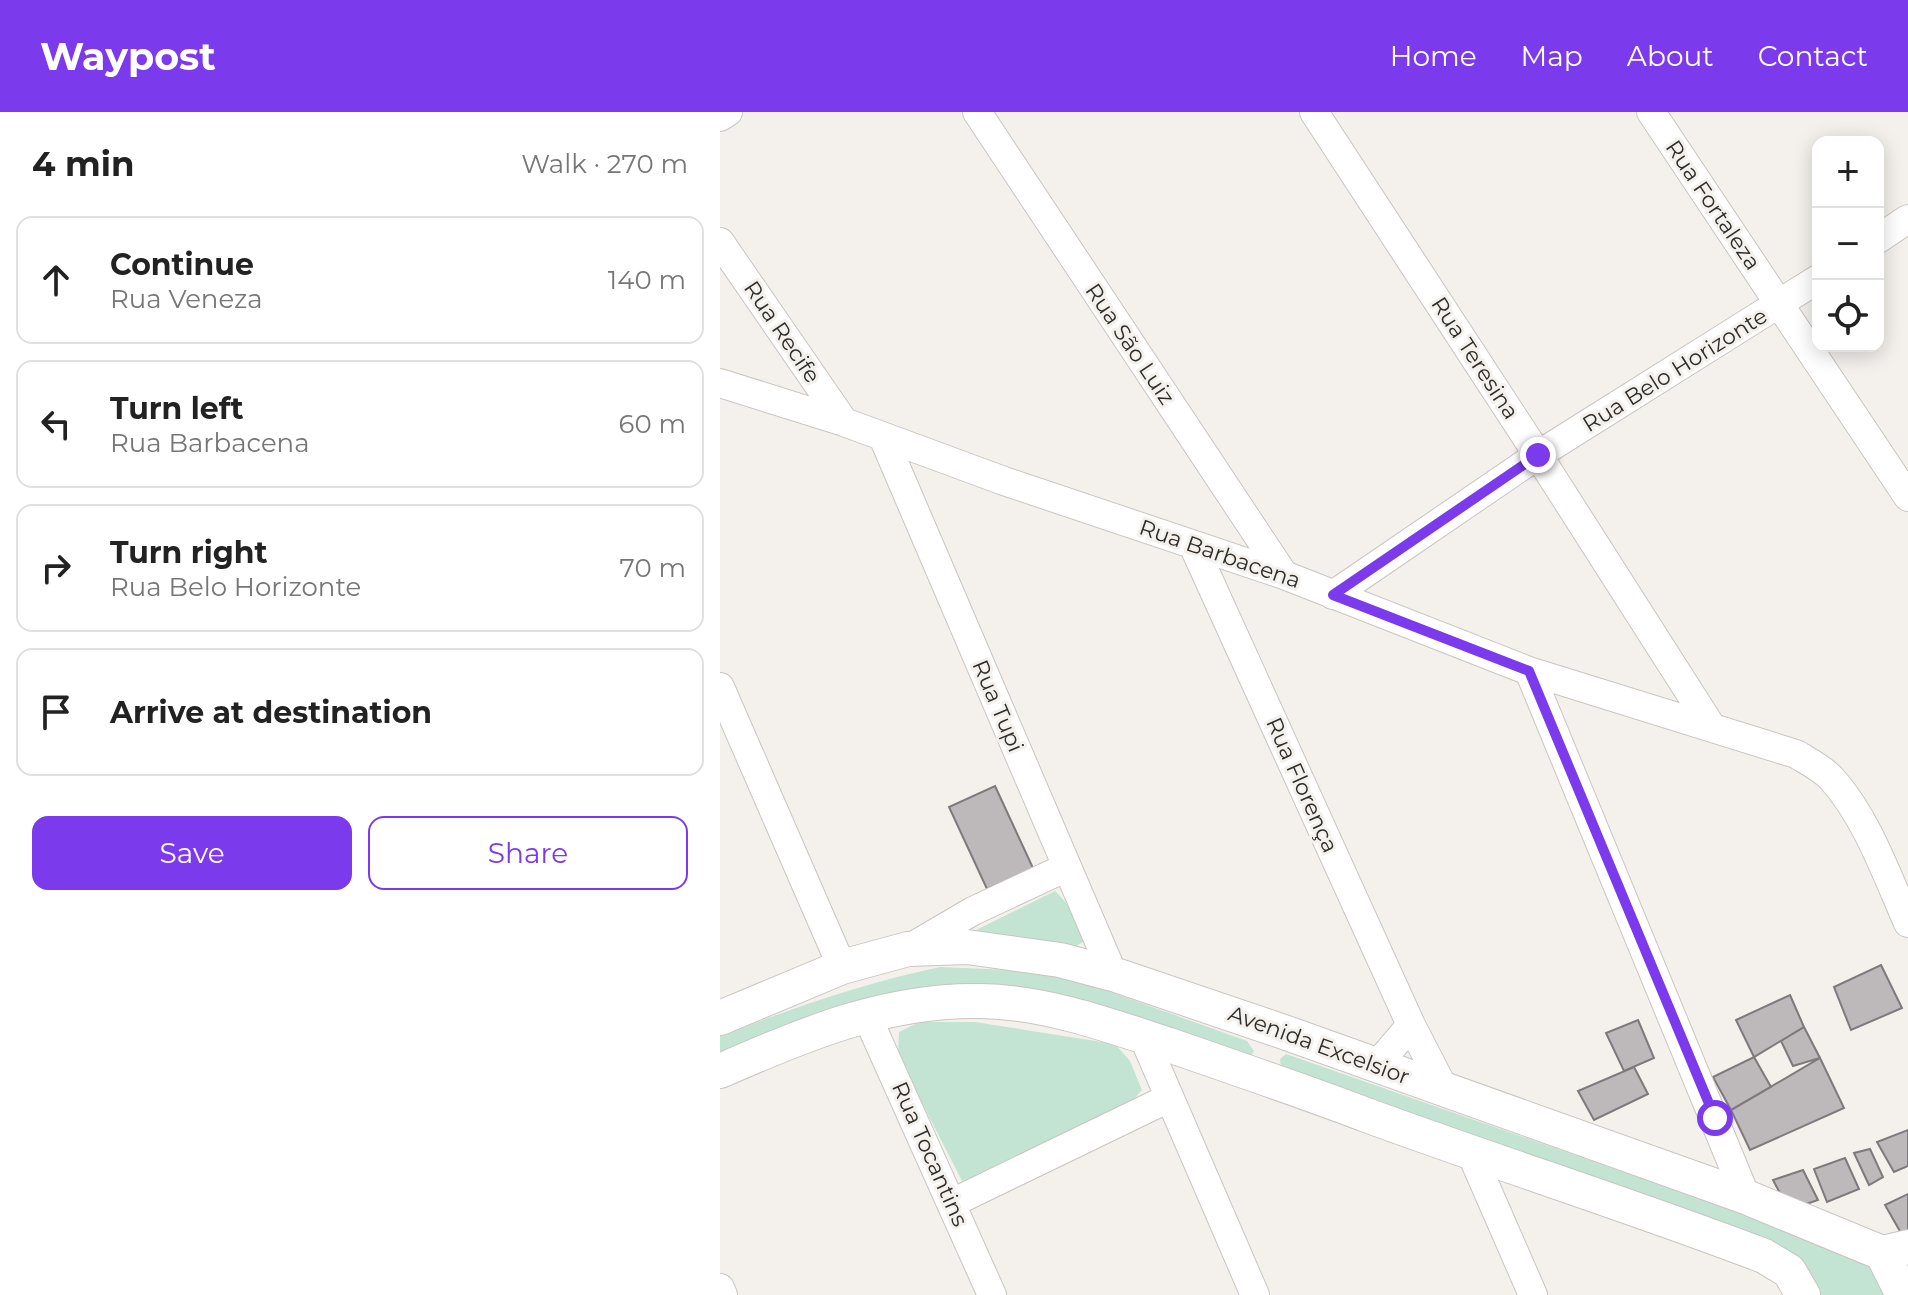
<!DOCTYPE html>
<meta charset="utf-8">
<style>
:root{--surface:#fff;--page:#f2f2f2;--text:#222;--muted:#767676;--line:#e0e0e0;--accent:#7c3aed}
body{margin:0;font-family:Montserrat,sans-serif;background:var(--page);color:var(--text)}
.controls{position:absolute;right:24px;top:24px;display:grid;overflow:hidden;border-radius:16px;box-shadow:0 4px 20px #0003}
.controls button{width:72px;height:72px;display:grid;place-items:center;padding:0;border:0;border-bottom:2px solid var(--line);background:var(--surface);color:var(--text);font:40px sans-serif}
.stop{position:absolute;width:24px;height:24px;margin:-18px;border:6px solid #7c3aed;border-radius:50%;background:#fff}
.stop.end{background:#7c3aed;border-color:#fff;box-shadow:0 2px 8px #0008}
.list{margin:0;padding:0;list-style:none}
h2{display:flex;justify-content:space-between;align-items:center;height:104px;margin:0;padding:0 32px;font-size:34px}
h2 small{font-size:26px;font-weight:400;color:var(--muted)}
.list li{display:grid;grid-template-columns:52px 1fr auto;gap:24px;align-items:center;box-sizing:border-box;height:128px;margin:0 16px 16px;padding:0 16px;border:2px solid var(--line);border-radius:16px}
.list b{display:block;font-size:30px;white-space:nowrap}
.list p{margin:0;font-size:26px;white-space:nowrap;color:var(--muted)}
.list em{font-size:26px;font-style:normal;color:var(--muted)}
.actions{display:flex;gap:16px;padding:24px 32px}
.actions a{flex:1;padding:18px 0;border:2px solid var(--accent);border-radius:16px;text-align:center;font-size:28px;color:var(--accent)}
.actions .main{background:var(--accent);color:#fff}
.icon{flex:none;width:44px;height:44px;fill:none;stroke:currentColor;stroke-width:2;stroke-linecap:round;stroke-linejoin:round}
.map{position:relative;flex:none;width:1188px;height:1183px;overflow:hidden}
header{display:flex;align-items:center;gap:48px;box-sizing:border-box;height:112px;padding:0 40px;background:var(--accent);color:#fff}
header strong{font-size:38px}
nav{display:flex;gap:44px;margin-inline-start:auto;font-size:28px}
main{display:flex}
aside{flex:1;background:var(--surface)}
.map>svg:first-child{display:block}
.green{fill:#c3e4d2}
.building{fill:#bdb9bb;stroke:#7e797c;stroke-width:2}
.lines{fill:none;stroke-linecap:round;stroke-linejoin:round}
.minor-casing{stroke:#c8c5c2;stroke-width:30}
.tertiary-casing{stroke:#c8c5c2;stroke-width:36}
.minor{stroke:#fff;stroke-width:28}
.tertiary{stroke:#fff;stroke-width:34}
.route{stroke:#7c3aed;stroke-width:10}
.labels{text-anchor:middle;dominant-baseline:central;stroke-width:6;stroke-linejoin:round;paint-order:stroke}
.street-label{font-size:22px;fill:#2d2c2b;stroke:#f4f1ed}
</style>
<header>
<strong>Waypost</strong>
<nav><a>Home</a><a>Map</a><a>About</a><a>Contact</a></nav>
</header>
<main>
<aside>
<h2>4 min<small>Walk · 270 m</small></h2>
<ul class="list">
<li><svg class="icon" aria-label="ahead" viewBox="0 0 24 24"><path d="M12 20V5M6 11l6-6 6 6"/></svg><div><b>Continue</b><p>Rua Veneza</p></div><em>140 m</em></li>
<li><svg class="icon" aria-label="left" viewBox="0 0 24 24"><path d="M17 20v-9H6M10 6l-5 5 5 5"/></svg><div><b>Turn left</b><p>Rua Barbacena</p></div><em>60 m</em></li>
<li><svg class="icon" aria-label="right" viewBox="0 0 24 24"><path d="M7 20v-9h11M14 6l5 5-5 5"/></svg><div><b>Turn right</b><p>Rua Belo Horizonte</p></div><em>70 m</em></li>
<li><svg class="icon" aria-label="arrive" viewBox="0 0 24 24"><path d="M6 21V4h12l-3 4 3 4H6"/></svg><div><b>Arrive at destination</b></div></li>
</ul>
<div class="actions"><a class="main">Save</a><a>Share</a></div>
</aside>
<div class="map">
<svg width="1188" height="1183" viewBox="0 0 1188 1183">
<rect width="100%" height="100%" fill="#f4f1ed"/>
<!-- green -->
<path class="green" d="M 335,779 C 351,794 358,808 363,830 L 351,837 L 256,818 Z
M 220,855 L 319,859 L 360,869 L 527,929 L 534,939 L 527,951 L 219,880 L 0,953 L 0,924 C 73,896 144,871 220,855 Z
M 199,910 L 255,910 L 395,932 L 410,949 L 422,978 L 406,996 L 264,1065 L 242,1069 L 178,944 L 179,920 Z
M 566,942 L 1152,1147 L 1178,1183 L 1099,1183 L 562,963 L 560,947 Z"/>
<!-- building -->
<path class="building" d="M 275,674 L 313,756 L 267,777 L 229,695 Z
M 1161,853 L 1182,896 L 1131,918 L 1114,875 Z
M 1070,883 L 1084,915 L 1034,945 L 1016,908 Z
M 918,908 L 934,946 L 904,959 L 886,921 Z
M 1084,915 L 1100,946 L 1073,954 L 1061,929 Z
M 1034,945 L 1051,975 L 1011,998 L 993,965 Z
M 1100,946 L 1124,996 L 1030,1038 L 1011,998 Z
M 914,955 L 928,982 L 874,1008 L 858,979 Z
M 1188,1018 L 1188,1054 L 1174,1060 L 1157,1030 Z
M 1150,1037 L 1163,1065 L 1149,1073 L 1134,1041 Z
M 1125,1046 L 1139,1077 L 1107,1090 L 1094,1057 Z
M 1083,1058 L 1098,1088 L 1069,1098 L 1053,1068 Z
M 1188,1082 L 1188,1126 L 1185,1128 L 1165,1093 Z"/>
<g class="lines">
<!-- minor casing -->
<g class="minor-casing">
<path id="minor" d="M 257,0 L 564,463
M 594,0 L 818,343 L 991,614
M 931,0 L 1188,385
M 0,5 L 8,0
M 1158,127 L 1188,107
M 0,130 L 124,310
M 0,271 L 124,310 L 284,369 L 564,463 L 809,559 L 1076,642 C 1089,650 1102,656 1112,667 C 1147,706 1167,764 1188,811
M 163,325 L 393,862
M 473,433 L 691,913 L 724,977
M 613,483 L 818,343 L 1098,167
M 809,559 L 1026,1085
M 0,575 L 122,855
M 188,837 L 253,799 L 347,755
M 146,902 L 272,1183
M 423,924 L 535,1183
M 656,954 L 691,913
M 751,1041 L 813,1183
M 232,1091 L 449,986
M 0,1176 L 3,1183"/>
</g>
<!-- tertiary casing -->
<g class="tertiary-casing">
<path id="tertiary" d="M 0,906 L 122,855 L 188,837 L 247,835 L 340,848 L 393,862 L 561,919 L 1026,1085 L 1162,1141 L 1188,1135
M 0,959 C 84,922 168,887 261,889 C 325,890 389,913 449,933 C 516,956 583,979 649,1004 C 780,1052 913,1094 1044,1144 L 1069,1159 L 1083,1183
M 1162,1141 L 1183,1183"/>
</g>
<!-- minor -->
<use href="#minor" class="minor"/>
<!-- tertiary -->
<use href="#tertiary" class="tertiary"/>
</g>
<g class="lines">
<!-- route -->
<path class="route" d="M 818,343 L 613,483 L 809,559 L 995,1006"/>
</g>
<g class="labels">
<!-- street labels -->
<g class="street-label">
<text transform="translate(993 93) rotate(56)">Rua Fortaleza</text>
<text transform="translate(62 220) rotate(56)">Rua Recife</text>
<text transform="translate(410 232) rotate(56)">Rua São Luiz</text>
<text transform="translate(755 246) rotate(57)">Rua Teresina</text>
<text transform="translate(955 258) rotate(-32)">Rua Belo Horizonte</text>
<text transform="translate(500 442) rotate(19)">Rua Barbacena</text>
<text transform="translate(278 594) rotate(67)">Rua Tupi</text>
<text transform="translate(582 673) rotate(66)">Rua Florença</text>
<text transform="translate(599 933) rotate(20)">Avenida Excelsior</text>
<text transform="translate(210 1042) rotate(66)">Rua Tocantins</text>
</g>
</g>
</svg>
<div class="controls">
<button>+</button>
<button>−</button>
<button><svg class="icon" aria-label="locate" viewBox="0 0 24 24"><circle cx="12" cy="12" r="6"/><path d="M12 2v4M12 18v4M2 12h4M18 12h4"/></svg></button>
</div>
<div class="stop" style="left:995px;top:1006px"></div>
<div class="stop end" style="left:818px;top:343px"></div>
</div>
</main>
